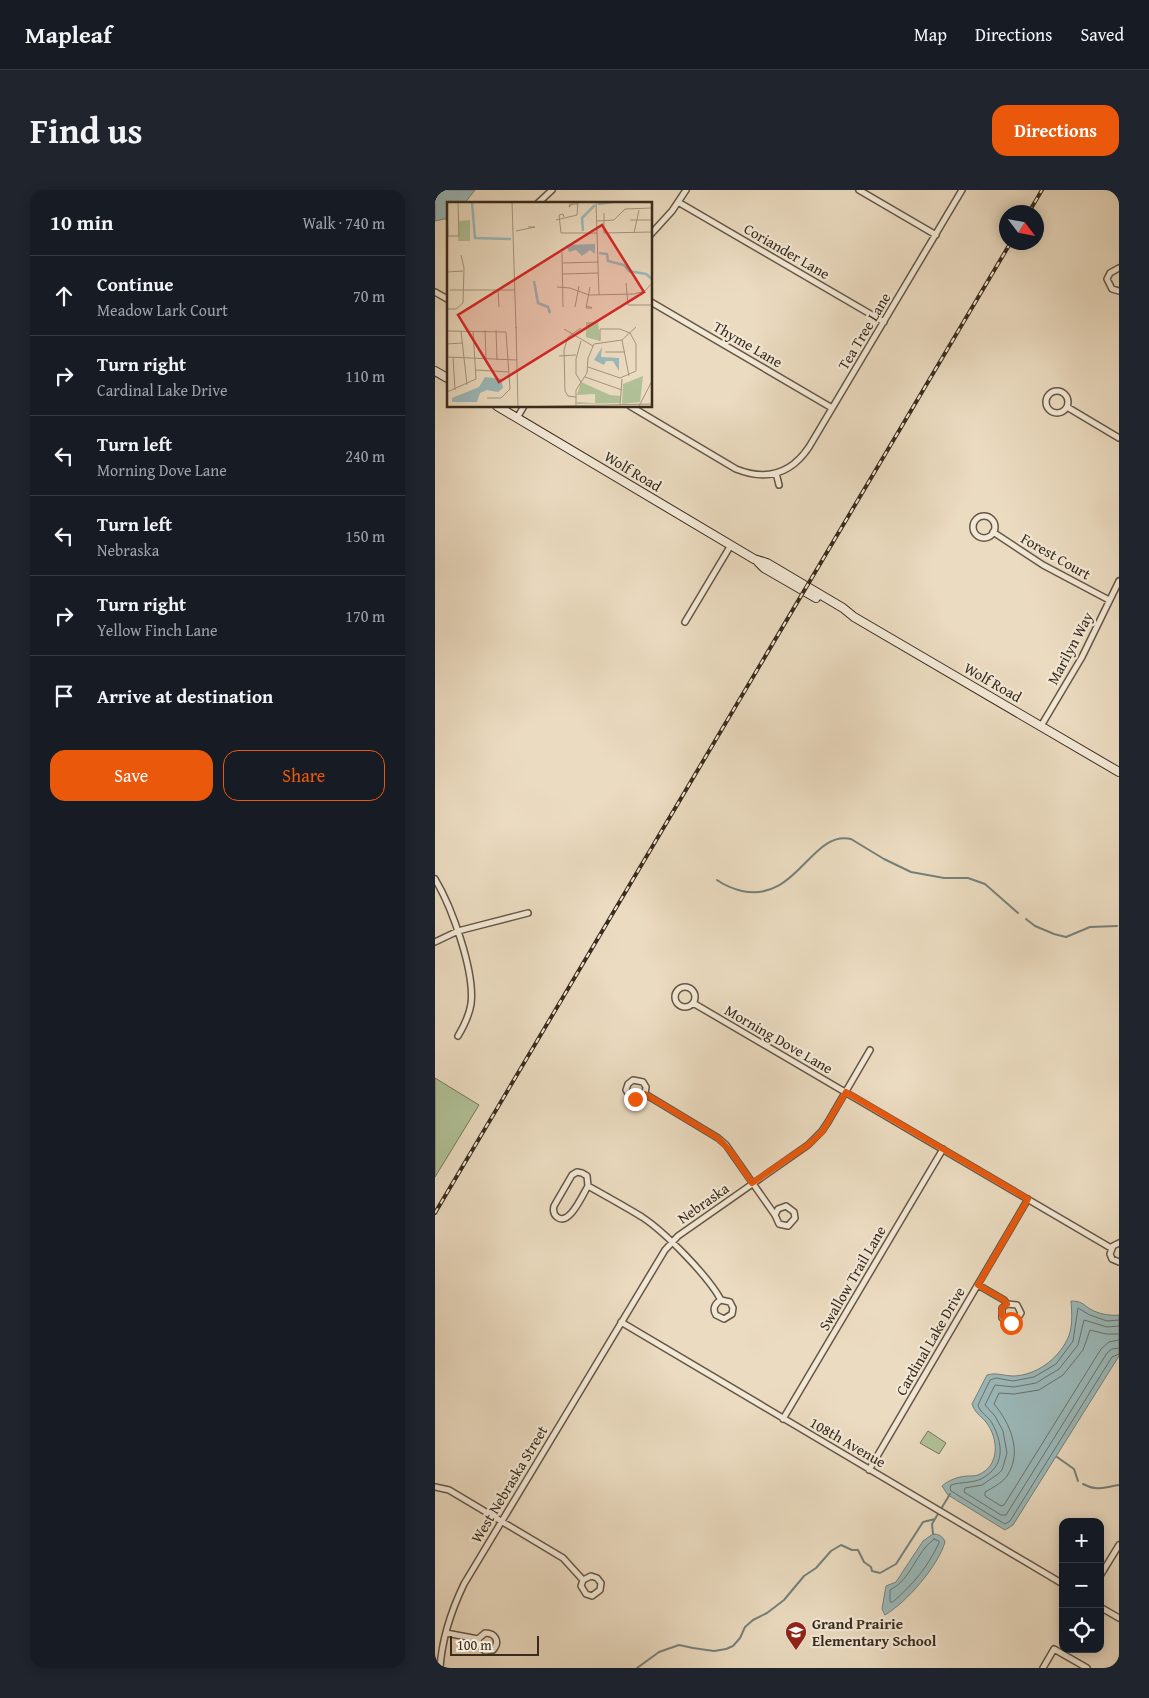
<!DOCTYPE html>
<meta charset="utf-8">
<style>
:root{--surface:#171b24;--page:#20242c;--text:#f1f3f6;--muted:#9ea1a6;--line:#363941;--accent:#ea580c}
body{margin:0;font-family:"Gentium Book Plus",serif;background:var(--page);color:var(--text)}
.controls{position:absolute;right:15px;bottom:15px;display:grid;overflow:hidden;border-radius:10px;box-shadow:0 2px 12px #0003}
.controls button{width:45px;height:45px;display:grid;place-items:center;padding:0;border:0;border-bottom:1px solid var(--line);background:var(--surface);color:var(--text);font:25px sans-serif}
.compass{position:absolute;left:564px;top:15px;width:45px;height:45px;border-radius:50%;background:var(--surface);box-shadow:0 2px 12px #0003;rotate:122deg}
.scale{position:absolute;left:15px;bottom:12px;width:89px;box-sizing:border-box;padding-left:5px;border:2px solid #392b1d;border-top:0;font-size:14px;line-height:18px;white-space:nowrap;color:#392b1d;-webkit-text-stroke:4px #f2e8d6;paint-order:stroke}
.stop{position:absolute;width:15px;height:15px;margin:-11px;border:4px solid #ea580c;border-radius:50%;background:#fff}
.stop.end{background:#ea580c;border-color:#fff;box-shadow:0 1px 5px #0008}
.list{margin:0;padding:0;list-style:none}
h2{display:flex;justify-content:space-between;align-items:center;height:65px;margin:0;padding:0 20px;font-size:21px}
h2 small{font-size:16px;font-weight:400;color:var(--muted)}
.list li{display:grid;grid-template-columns:32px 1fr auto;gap:15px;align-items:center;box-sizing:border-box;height:80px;padding:0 20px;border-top:1px solid var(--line)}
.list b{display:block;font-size:19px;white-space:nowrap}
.list p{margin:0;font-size:16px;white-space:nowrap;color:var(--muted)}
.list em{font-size:16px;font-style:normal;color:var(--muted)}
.actions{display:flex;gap:10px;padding:15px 20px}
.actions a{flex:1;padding:11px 0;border:1px solid var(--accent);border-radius:15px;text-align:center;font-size:18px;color:var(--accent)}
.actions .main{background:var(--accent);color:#fff}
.icon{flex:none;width:28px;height:28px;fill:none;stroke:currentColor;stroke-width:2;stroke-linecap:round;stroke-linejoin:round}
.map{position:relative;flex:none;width:684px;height:1478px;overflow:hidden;border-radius:15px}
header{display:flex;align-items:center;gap:30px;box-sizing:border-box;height:70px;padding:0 25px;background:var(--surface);border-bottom:1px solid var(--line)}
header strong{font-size:24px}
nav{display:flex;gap:28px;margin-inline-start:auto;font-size:18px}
.intro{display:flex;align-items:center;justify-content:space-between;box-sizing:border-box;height:120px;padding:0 30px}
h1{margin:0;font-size:35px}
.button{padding:12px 22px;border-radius:15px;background:var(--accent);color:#fff;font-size:18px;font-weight:700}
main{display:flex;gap:30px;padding:0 30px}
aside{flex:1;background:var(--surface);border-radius:15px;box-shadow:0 2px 12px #0003}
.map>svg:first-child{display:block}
.green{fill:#b1c197;stroke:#75765a}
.water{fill:#9bb9ba;stroke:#74807b}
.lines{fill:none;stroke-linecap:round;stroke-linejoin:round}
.shore{stroke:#6a726c;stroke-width:1}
.stream{stroke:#74807b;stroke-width:2}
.street-casing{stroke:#665746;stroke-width:8}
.secondary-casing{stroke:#392b1d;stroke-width:10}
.street{stroke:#f2e8d6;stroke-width:5}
.secondary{stroke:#f2e8d6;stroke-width:8}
.rail-casing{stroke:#392b1d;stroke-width:4}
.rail{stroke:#f2e8d6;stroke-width:2;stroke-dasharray:5.5;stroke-linecap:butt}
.route{stroke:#ea580c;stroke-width:6}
.labels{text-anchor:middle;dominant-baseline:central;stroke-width:4.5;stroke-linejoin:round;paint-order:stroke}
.street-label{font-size:15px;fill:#392b1d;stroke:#f2e8d6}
.poi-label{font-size:15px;font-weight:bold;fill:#392b1d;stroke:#f2e8d6;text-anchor:start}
.inset-river{fill:none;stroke:#9bb9ba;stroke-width:2.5}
.inset-road{fill:none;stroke:#a4957f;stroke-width:1}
.view{fill:#d62828;fill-opacity:0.15;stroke:#d62828;stroke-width:2.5}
.inset-edge{fill:none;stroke:#392b1d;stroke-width:2.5}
</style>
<header>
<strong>Mapleaf</strong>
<nav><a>Map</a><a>Directions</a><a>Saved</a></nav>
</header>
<div class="intro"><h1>Find us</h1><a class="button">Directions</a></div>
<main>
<aside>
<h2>10 min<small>Walk · 740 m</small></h2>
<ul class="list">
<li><svg class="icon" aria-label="ahead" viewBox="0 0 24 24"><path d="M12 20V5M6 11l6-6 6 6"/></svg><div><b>Continue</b><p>Meadow Lark Court</p></div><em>70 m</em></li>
<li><svg class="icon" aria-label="right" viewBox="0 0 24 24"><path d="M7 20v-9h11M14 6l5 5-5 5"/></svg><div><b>Turn right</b><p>Cardinal Lake Drive</p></div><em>110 m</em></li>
<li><svg class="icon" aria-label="left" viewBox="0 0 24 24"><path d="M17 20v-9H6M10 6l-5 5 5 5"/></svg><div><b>Turn left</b><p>Morning Dove Lane</p></div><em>240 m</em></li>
<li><svg class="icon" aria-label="left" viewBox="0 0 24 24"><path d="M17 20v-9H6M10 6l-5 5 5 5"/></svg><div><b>Turn left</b><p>Nebraska</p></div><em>150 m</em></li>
<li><svg class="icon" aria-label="right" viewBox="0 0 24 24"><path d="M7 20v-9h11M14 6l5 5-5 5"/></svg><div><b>Turn right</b><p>Yellow Finch Lane</p></div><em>170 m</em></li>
<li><svg class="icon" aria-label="arrive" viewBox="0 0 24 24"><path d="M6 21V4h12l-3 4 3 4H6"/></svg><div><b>Arrive at destination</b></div></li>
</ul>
<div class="actions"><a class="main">Save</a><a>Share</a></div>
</aside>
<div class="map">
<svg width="684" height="1478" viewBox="0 0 684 1478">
<rect width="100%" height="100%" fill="#ebdbc0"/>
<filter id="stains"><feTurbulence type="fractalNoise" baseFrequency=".004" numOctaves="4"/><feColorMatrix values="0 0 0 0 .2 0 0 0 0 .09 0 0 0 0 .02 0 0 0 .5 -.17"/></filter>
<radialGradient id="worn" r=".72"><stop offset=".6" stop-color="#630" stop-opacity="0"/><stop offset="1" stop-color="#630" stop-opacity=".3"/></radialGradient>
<!-- green -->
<path class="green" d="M 0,888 L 44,915 L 0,987 Z
M 493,1241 L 511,1253 L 504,1264 L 485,1253 Z"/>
<!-- water -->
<path class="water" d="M 0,0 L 40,0 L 29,14 L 14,14 L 14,28 L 0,31 Z
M 636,1111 C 646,1111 648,1114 655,1119 C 664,1124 674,1126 684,1125 L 684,1166 L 578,1335 L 570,1340 L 513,1305 L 507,1296 C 514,1290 522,1287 532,1286 C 535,1286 540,1286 543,1285 C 565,1276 564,1249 551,1232 C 545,1225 540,1223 537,1214 L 552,1185 C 562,1182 568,1186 579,1186 C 601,1185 622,1170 632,1150 C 638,1139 637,1124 636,1111 Z
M 498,1344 C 503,1344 508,1346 510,1352 C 503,1376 472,1412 450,1425 L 447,1419 L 451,1396 L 461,1392 L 488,1351 Z"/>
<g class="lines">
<!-- shore -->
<path class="shore" d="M 684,1130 L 672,1131 L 655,1125 L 643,1118 L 638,1151 L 621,1174 L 599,1187 L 578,1191 L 561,1188 L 555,1190 L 543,1215 C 545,1223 553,1226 557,1233 C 568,1254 571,1276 546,1289 C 538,1293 525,1292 516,1295 L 515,1298 L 516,1301 L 563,1330 L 570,1334 L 575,1331 L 677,1167 L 684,1164
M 684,1136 L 672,1137 L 649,1130 L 643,1155 L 624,1179 L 601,1193 L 579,1197 L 560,1195 L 550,1215 L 560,1226 L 568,1241 L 572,1263 L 567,1280 L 563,1284 L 547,1295 L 530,1298 L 529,1302 L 566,1325 L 571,1325 L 672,1163 L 677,1159 L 684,1158
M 684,1144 L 671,1144 L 655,1140 L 648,1160 L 628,1185 L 604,1200 L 579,1204 L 564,1203 L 559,1214 C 575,1233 588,1262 572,1286 C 567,1293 557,1298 550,1302 L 550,1306 L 566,1316 L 569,1315 L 666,1159 L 674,1152 L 684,1150
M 499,1349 L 504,1351 L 504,1353 C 492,1378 479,1393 458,1412 L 455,1412 L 455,1400 C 477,1389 480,1363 499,1349 Z"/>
<!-- stream -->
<path class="stream" d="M 282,690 C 289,695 299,699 307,701 C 362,713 376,640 416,649 L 449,669 L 476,682 L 509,688 L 533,688 L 550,694 L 583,723
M 591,729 L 600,736 L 619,744 L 631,747 L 655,737 L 682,736
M 622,1267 L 639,1279 L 643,1291
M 648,1294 C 664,1302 668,1297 684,1295
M 498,1344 L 497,1334 L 515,1304
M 202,1478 L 224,1462 L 244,1455 L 258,1458 L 279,1461 L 291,1459 L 298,1456 L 305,1448 L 310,1437 L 318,1430 L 332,1423 L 349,1410 L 369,1386 L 381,1378 L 396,1361 L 406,1355 L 417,1360 L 423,1360 L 429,1372 L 436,1377 L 437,1381 L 445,1383 L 461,1374 L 488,1332 L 500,1329"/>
<!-- street casing -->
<g class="street-casing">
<path id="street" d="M 424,0 L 501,45
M 243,12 L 449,132
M 102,14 L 117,0
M 216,44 L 237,21 L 251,0
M 684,78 L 675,83 L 672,89 L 677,99 L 684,101
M 0,102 L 14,110
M 216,112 L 397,218
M611 212a11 11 0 1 1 22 0a11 11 0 1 1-22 0Z
M 195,216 L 301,279 C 331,291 356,284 374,257 L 527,0
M 632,217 L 684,248
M 82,228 L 89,216
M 341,283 L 344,295
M538 337a11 11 0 1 1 22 0a11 11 0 1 1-22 0Z
M 558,342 L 608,375 L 674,410
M 250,432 L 296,355
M 606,536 L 647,467 L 684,391
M 0,689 C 17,717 40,782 36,814 C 34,826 29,836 23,846
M 0,752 L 23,741 L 93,723
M240 807a10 10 0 1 1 20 0a10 10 0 1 1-20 0Z
M 258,813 L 676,1058
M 210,904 L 203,909 L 197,908 L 191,900 L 193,894 L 198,890 L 208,892 L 211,897 L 210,904 L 283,948 L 291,955 L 340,1025 L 344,1034 L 353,1036 L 360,1028 L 359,1022 L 351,1016 L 343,1019 L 340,1025
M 153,996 C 148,1004 134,1037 122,1027 C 118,1024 118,1020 119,1016 L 137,985 L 142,982 L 147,983 L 152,986 L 153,996 C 171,1006 189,1016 207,1027 C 230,1042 273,1086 286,1110 L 295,1112 L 298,1118 L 297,1124 L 289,1129 L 281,1125 C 277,1119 280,1113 286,1110
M 684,1053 L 678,1056 L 675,1064 L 677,1069 L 684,1072
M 543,1095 L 569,1110 L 572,1114 L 582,1115 L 586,1123 L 581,1131 L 572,1132 L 567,1128 L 567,1118 L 572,1114
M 186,1132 L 628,1394
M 348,1229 L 508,959
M 434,1280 L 593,1009
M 0,1297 L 14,1300 L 128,1368 L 148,1390 L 146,1396 L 151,1404 L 157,1406 L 165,1400 L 166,1393 L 162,1388 L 156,1386 L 148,1390
M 665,1386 L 684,1355
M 665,1417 L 684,1428
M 11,1443 L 43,1449 L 44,1455 L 50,1461 L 58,1460 C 65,1452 61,1443 50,1443 L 43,1449
M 5,1478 C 7,1448 16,1421 29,1394 L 230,1060 L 243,1046 L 373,955 L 387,941 L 393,932 L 435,860
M 608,1478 L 619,1459 L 652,1478"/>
</g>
<!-- secondary casing -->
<g class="secondary-casing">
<path id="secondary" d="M 0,181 L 14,189
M 62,216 L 319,369 L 332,373 L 408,418 L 419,427 L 684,582
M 323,372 L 329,378 L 381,408"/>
</g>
<!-- street -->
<use href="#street" class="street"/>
<!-- secondary -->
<use href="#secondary" class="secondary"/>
<!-- rail casing -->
<g class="rail-casing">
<path id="rail" d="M 594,22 L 607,0
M 0,1023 L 576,52"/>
</g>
<!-- rail -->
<use href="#rail" class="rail"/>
</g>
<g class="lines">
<!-- route -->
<path class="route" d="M 200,909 L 206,908 L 210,904 L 283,948 L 297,963 L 317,993 L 373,955 L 387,942 L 411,902 L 593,1009 L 543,1095 L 569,1110 L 572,1114 L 567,1118 C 565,1125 568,1131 576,1133"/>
</g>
<!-- icons -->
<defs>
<g id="school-pin" transform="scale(1.125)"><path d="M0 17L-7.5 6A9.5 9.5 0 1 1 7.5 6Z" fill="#8f2418" stroke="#f2e8d6"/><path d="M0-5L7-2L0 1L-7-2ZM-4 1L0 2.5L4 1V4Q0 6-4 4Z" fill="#fff"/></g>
</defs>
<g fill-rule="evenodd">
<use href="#school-pin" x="361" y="1442"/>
</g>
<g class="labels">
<!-- street labels -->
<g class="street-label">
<text transform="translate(352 61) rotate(30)">Coriander Lane</text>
<text transform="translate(429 141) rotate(-59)">Tea Tree Lane</text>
<text transform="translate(313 154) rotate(30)">Thyme Lane</text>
<text transform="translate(198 281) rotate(31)">Wolf Road</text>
<text transform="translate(621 366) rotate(30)">Forest Court</text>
<text transform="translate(635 458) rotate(-62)">Marilyn Way</text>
<text transform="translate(558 492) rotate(30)">Wolf Road</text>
<text transform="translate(344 849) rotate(30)">Morning Dove Lane</text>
<text transform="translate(268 1013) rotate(-35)">Nebraska</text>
<text transform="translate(417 1088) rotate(-60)">Swallow Trail Lane</text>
<text transform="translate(495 1151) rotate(-60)">Cardinal Lake Drive</text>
<text transform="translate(413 1252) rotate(30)">108th Avenue</text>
<text transform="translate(74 1294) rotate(-59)">West Nebraska Street</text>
</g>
<!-- poi labels -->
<g class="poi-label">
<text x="377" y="1433">Grand Prairie<tspan x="377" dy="17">Elementary School</tspan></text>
</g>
</g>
<!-- overview -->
<g transform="translate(12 12)">
<rect width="205" height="205" fill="#ebdbc0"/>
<path d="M 23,18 L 23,39 L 11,39 L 12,19 ZM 139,120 L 151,120 L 153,139 L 139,135 ZM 196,174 L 193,200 L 175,202 L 176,182 ZM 134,180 L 163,193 L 173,194 L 173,201 L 130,202 L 130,200 L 148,201 L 148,192 L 130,193 Z" fill="#b1c197"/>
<path d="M 148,42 L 148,52 L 143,48 L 135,54 L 129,48 L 122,50 L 119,43 ZM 155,145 L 154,155 L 172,156 L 172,169 L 166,159 L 159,159 L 157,163 L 147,158 ZM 38,175 L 54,177 L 56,186 L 51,190 L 40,188 L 33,191 L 30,200 L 5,200 L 5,196 L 32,185 Z" fill="#9bb9ba"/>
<path class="inset-river" d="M 25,0 L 28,36 L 64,37M 151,2 L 166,0M 136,29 L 135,16 L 148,3M 152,51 L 160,52 L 161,59 L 177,63 L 182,69 L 199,72 L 205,77M 87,79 L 91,101 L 101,105 L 103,111"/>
<path class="inset-road" d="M 0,0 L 1,34M 65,0 L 69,126M 149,0 L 152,93M 126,2 L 122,5 L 123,2 L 131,2M 157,11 L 157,31 L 205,30M 117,15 L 116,12 L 112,13 L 114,31 L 150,31M 109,18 L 130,13 L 131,0M 183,18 L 205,18M 150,19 L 167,18 L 178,7 L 205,6M 69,29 L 88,25 L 81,25M 187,31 L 192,8M 0,34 L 12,34 L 11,0M 115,50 L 116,105M 115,61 L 151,60M 0,70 L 16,69M 115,72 L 151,71M 179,81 L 181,103 L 205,103M 110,85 L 123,86 L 142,93 L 187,92 L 198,89 L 205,81M 3,88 L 68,88M 51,89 L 52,105M 140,104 L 145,106 L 139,106 L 143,85M 128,105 L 132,84M 0,107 L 9,107 L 16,101 L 17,66 L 14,53M 69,125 L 71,205M 117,127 L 146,144M 38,128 L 39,156M 49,128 L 50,158M 0,129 L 59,130M 14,129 L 20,183M 175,138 L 182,174M 134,139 L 129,157 L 129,172 L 134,180M 0,142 L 15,141M 158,150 L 178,150M 112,154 L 129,153M 0,155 L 70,158M 6,155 L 8,188M 141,165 L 173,176 L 189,169 L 189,142 L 183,131 L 173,127 L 153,127 L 153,139M 29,168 L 62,170M 138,175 L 175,188M 0,190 L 29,177 L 26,129M 129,195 L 121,194 L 118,189 L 117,148 L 121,135 L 134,126M 40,196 L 54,196 L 63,187 L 59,130M 173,203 L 175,177M 129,204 L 129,188 L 140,171 L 141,156 L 147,142 L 175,138 L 189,125M 192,204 L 205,179M 65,205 L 205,202"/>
<path class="view" d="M 155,23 L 197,90 L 52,180 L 11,113 Z"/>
<rect width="205" height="205" class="inset-edge"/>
</g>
<rect width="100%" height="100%" filter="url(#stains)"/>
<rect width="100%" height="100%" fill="url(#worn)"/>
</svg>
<div class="controls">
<button>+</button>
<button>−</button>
<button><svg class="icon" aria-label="locate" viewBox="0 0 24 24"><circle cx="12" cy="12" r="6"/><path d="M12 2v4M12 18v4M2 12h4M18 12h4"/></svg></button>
</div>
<svg class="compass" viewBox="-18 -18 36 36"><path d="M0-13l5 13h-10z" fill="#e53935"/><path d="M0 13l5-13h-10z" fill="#9ea1a6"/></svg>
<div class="scale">100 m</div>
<div class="stop" style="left:576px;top:1133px"></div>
<div class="stop end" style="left:200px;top:909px"></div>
</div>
</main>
